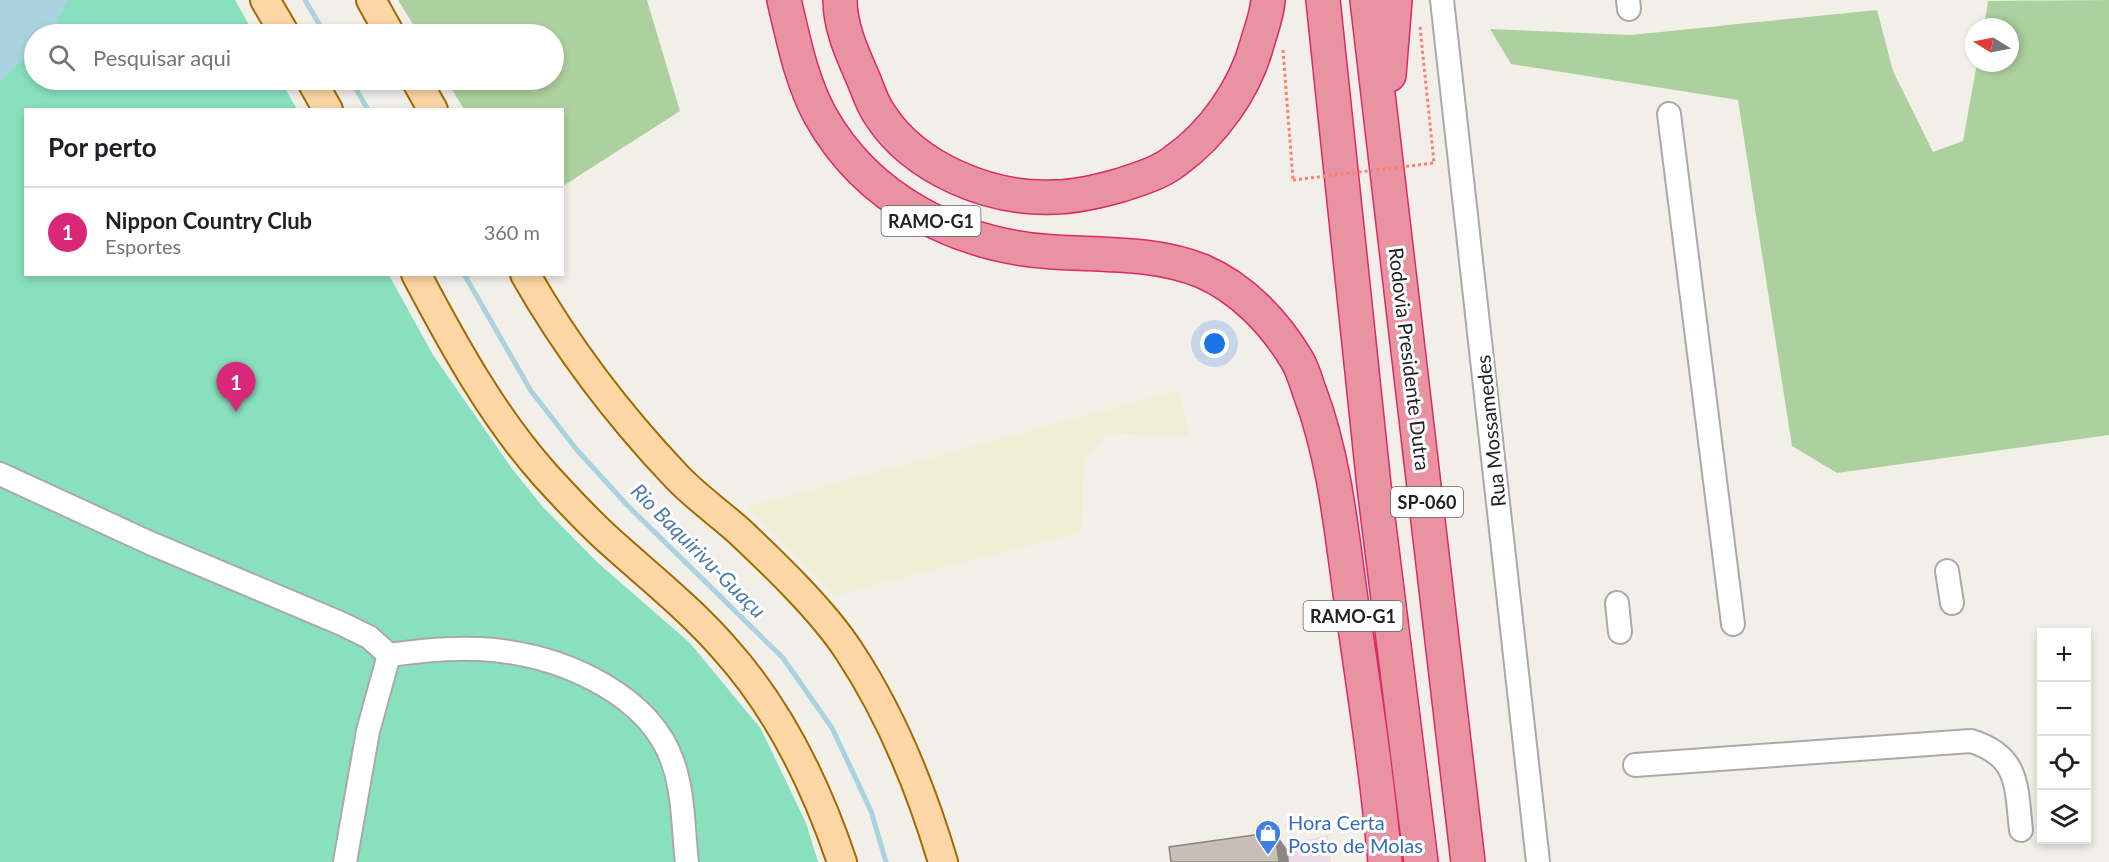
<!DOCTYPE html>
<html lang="pt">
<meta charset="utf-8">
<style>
:root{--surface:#fff;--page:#f6f6f6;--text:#202124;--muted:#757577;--line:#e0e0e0;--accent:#db2777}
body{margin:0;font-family:Lato,sans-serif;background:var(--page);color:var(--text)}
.controls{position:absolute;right:18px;bottom:18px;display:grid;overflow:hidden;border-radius:0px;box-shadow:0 3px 9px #0003}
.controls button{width:54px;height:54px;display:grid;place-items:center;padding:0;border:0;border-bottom:2px solid var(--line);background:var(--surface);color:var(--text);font:30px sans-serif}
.compass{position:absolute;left:1965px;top:18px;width:54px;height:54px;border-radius:50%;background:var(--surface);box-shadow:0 3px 9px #0003;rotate:280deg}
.you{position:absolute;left:1215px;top:344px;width:21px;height:21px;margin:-15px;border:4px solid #fff;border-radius:50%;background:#1a73e8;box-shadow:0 0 0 9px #1a73e833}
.badge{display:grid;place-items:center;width:39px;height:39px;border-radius:50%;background:var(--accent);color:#fff;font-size:20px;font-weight:700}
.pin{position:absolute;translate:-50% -50px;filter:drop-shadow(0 2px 3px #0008)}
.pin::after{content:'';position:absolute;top:32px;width:21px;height:18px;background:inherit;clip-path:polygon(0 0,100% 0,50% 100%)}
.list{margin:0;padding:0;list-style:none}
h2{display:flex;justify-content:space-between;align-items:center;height:78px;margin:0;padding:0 24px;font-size:26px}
h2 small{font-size:20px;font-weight:400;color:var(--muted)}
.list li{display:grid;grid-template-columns:39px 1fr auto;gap:18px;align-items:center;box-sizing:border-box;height:90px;padding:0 24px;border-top:2px solid var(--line)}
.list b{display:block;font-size:22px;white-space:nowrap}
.list p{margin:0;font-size:20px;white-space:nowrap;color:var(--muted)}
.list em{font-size:20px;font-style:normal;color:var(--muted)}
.icon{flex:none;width:33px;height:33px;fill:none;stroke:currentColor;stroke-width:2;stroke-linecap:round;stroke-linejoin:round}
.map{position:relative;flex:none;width:2109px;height:862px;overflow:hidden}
.search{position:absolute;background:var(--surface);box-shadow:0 3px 9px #0003;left:24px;top:24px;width:540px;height:66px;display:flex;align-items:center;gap:15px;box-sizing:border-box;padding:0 21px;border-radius:33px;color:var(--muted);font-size:22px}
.panel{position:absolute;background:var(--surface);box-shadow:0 3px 9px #0003;left:24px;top:108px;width:540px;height:168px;border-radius:0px}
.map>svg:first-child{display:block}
.industrial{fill:#ebdbe8}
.farmland{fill:#eef0d5}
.forest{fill:#add19e}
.pitch{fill:#88e0be}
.water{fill:#aad3df}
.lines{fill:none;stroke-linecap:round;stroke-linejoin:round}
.stream{stroke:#aad3df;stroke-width:5}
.minor-casing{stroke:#a9a9a9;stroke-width:26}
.major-casing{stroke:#a06b00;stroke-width:32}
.highway-casing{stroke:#dc2a67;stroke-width:36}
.path{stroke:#fa8072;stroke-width:3;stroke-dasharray:3 3;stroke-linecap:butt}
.minor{stroke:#fff;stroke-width:22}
.major{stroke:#fcd6a4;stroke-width:28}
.highway{stroke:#e892a2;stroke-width:33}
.path-bridge{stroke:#fa8072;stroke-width:3;stroke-dasharray:3 3;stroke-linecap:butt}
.shaded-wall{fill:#8b8681}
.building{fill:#c7bfb8;stroke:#8b8681;stroke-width:1.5}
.labels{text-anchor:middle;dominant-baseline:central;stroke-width:6;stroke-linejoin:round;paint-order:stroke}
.shield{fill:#fff;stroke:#646464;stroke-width:1.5}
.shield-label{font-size:18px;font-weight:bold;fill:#222}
.street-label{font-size:20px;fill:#222;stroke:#fff}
.shop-label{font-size:20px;fill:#366cbe;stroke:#fff;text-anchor:start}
.water-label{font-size:21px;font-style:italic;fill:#4a7aab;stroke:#fff}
</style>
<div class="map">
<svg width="2109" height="862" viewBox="0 0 2109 862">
<rect width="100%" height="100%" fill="#f2efe9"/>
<!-- industrial -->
<path class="industrial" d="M 1328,835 L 1331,862 L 1202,862 Z"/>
<!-- farmland -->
<path class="farmland" d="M 1179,390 L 1189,437 L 1107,433 L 1084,461 L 1081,532 L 833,596 L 748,507 Z"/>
<!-- forest -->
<path class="forest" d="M 398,0 L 647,0 L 680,111 L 563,186 L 562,110 L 464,109 L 446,80 L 554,80 L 554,34 L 419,34 Z
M 2109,0 L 2109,435 L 1837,473 L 1792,446 L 1738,100 L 1511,64 L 1490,29 L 1631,35 L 1877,10 L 1893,71 L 1933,152 L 1963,141 L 1977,63 L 2010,63 L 2010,27 L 1984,27 L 1988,1 Z"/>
<!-- pitch -->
<path class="pitch" d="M 0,0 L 235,0 L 254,34 L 34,34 L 34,80 L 280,80 L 297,109 L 26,110 L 26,274 L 389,275 L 433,355 L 513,470 L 542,506 L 597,562 L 690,643 L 761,729 L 806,823 L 818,862 L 0,862 Z"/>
<!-- water -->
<path class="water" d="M 0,0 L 69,0 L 58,18 L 60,31 L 57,34 L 34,34 L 34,48 L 0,82 Z"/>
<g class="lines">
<!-- stream -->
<path class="stream" d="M 305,0 L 325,34
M 351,80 L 368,110
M 464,274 L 531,391 L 577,450 L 628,506 L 783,658 L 832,728 L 871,811 L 886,862"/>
<!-- minor casing -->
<g class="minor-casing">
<path id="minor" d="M 1442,0 L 1538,862
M 1628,0 L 1629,9
M 1669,114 L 1733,624
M 0,474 L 150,543 L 340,623 L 369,637 L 389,655 C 426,650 465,646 502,651 C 567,659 651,696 673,763 C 684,794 683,829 687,862
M 1947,571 L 1952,603
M 1617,603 L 1620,632
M 1635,765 L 1971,741 C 2020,756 2016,787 2021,830
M 345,862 L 368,731 L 389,655"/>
</g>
<!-- major casing -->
<g class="major-casing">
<path id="major" d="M 265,0 L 285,34
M 371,0 L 390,34
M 311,80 L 328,110
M 416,80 L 433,110
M 416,274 C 453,344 493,417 546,476 C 567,499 589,523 613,544 C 651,578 691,610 725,649 C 780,710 816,785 842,862
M 525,274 C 567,348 619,416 677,477 C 696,497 719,513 739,531 C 774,564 823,611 849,651 C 892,716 921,788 943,862"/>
</g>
<!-- highway casing -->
<g class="highway-casing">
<path id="highway" d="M 784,0 C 793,38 801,80 820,115 C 867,200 958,246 1053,252 C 1102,255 1155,252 1202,271 C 1242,288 1275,323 1297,360 C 1303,370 1306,382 1310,393 C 1334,457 1341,527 1350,593 C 1363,683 1377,772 1385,862
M 840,0 C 840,27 852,53 863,78 C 868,90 872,104 880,115 C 915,169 991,200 1054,197 C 1077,197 1100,191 1121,185 C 1139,179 1160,173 1175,161 C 1213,134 1245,89 1257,44 C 1261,30 1267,15 1268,0
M 1323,0 L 1374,486 L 1421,862
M 1367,0 L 1468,862
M 1389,75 L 1395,0"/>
</g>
<!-- path -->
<path class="path" d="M 1420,27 L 1434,163
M 1283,50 L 1293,180"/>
<!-- minor -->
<use href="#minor" class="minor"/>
<!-- major -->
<use href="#major" class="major"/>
<!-- highway -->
<use href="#highway" class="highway"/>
<!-- path-bridge -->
<path class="path-bridge" d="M 1293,180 L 1434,163"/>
</g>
<!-- shaded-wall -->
<path class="shaded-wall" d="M 1275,832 L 1288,851 L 1289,862 L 1279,862 Z"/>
<!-- building -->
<path class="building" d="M 1275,832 L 1279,862 L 1171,862 L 1169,847 Z"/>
<!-- icons -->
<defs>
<g id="shop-pin" transform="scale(1.35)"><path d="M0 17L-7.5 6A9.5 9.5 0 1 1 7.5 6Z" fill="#3f7fe0" stroke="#fff"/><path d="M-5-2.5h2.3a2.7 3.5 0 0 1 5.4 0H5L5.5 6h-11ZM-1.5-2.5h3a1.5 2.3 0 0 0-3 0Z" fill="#fff"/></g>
</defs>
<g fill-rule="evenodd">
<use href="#shop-pin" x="1268" y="833"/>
</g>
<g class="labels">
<!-- shield labels -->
<g class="shield">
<rect x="881.5" y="206" width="99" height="30" rx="4.5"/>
<rect x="1391" y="487" width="72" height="30" rx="4.5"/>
<rect x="1303.5" y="601" width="99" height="30" rx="4.5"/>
</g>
<g class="shield-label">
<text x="931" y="221">RAMO-G1</text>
<text x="1427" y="502">SP-060</text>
<text x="1353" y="616">RAMO-G1</text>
</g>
<!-- street labels -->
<g class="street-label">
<text transform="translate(1410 359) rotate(83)">Rodovia Presidente Dutra</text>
<text transform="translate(1490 431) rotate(-96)">Rua Mossamedes</text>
</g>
<!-- shop labels -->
<g class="shop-label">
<text x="1288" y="822">Hora Certa<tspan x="1288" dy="23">Posto de Molas</tspan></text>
</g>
<!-- water labels -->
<g class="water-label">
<text transform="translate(699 550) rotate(45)">Rio Baquirivu-Guaçu</text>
</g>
</g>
</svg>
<div class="controls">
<button>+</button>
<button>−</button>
<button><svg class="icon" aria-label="locate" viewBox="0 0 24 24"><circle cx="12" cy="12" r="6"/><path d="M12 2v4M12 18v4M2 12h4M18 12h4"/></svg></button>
<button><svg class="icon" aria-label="layers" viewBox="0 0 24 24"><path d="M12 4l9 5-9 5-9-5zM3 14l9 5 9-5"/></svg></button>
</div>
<svg class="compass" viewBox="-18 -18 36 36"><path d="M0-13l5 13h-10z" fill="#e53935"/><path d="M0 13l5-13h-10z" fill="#757577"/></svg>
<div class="you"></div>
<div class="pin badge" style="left:236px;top:412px">1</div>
<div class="search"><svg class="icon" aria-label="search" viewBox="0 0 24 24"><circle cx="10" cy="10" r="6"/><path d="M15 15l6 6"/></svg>Pesquisar aqui</div>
<section class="panel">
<h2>Por perto<small></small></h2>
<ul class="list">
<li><span class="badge">1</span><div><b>Nippon Country Club</b><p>Esportes</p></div><em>360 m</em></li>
</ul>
</section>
</div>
